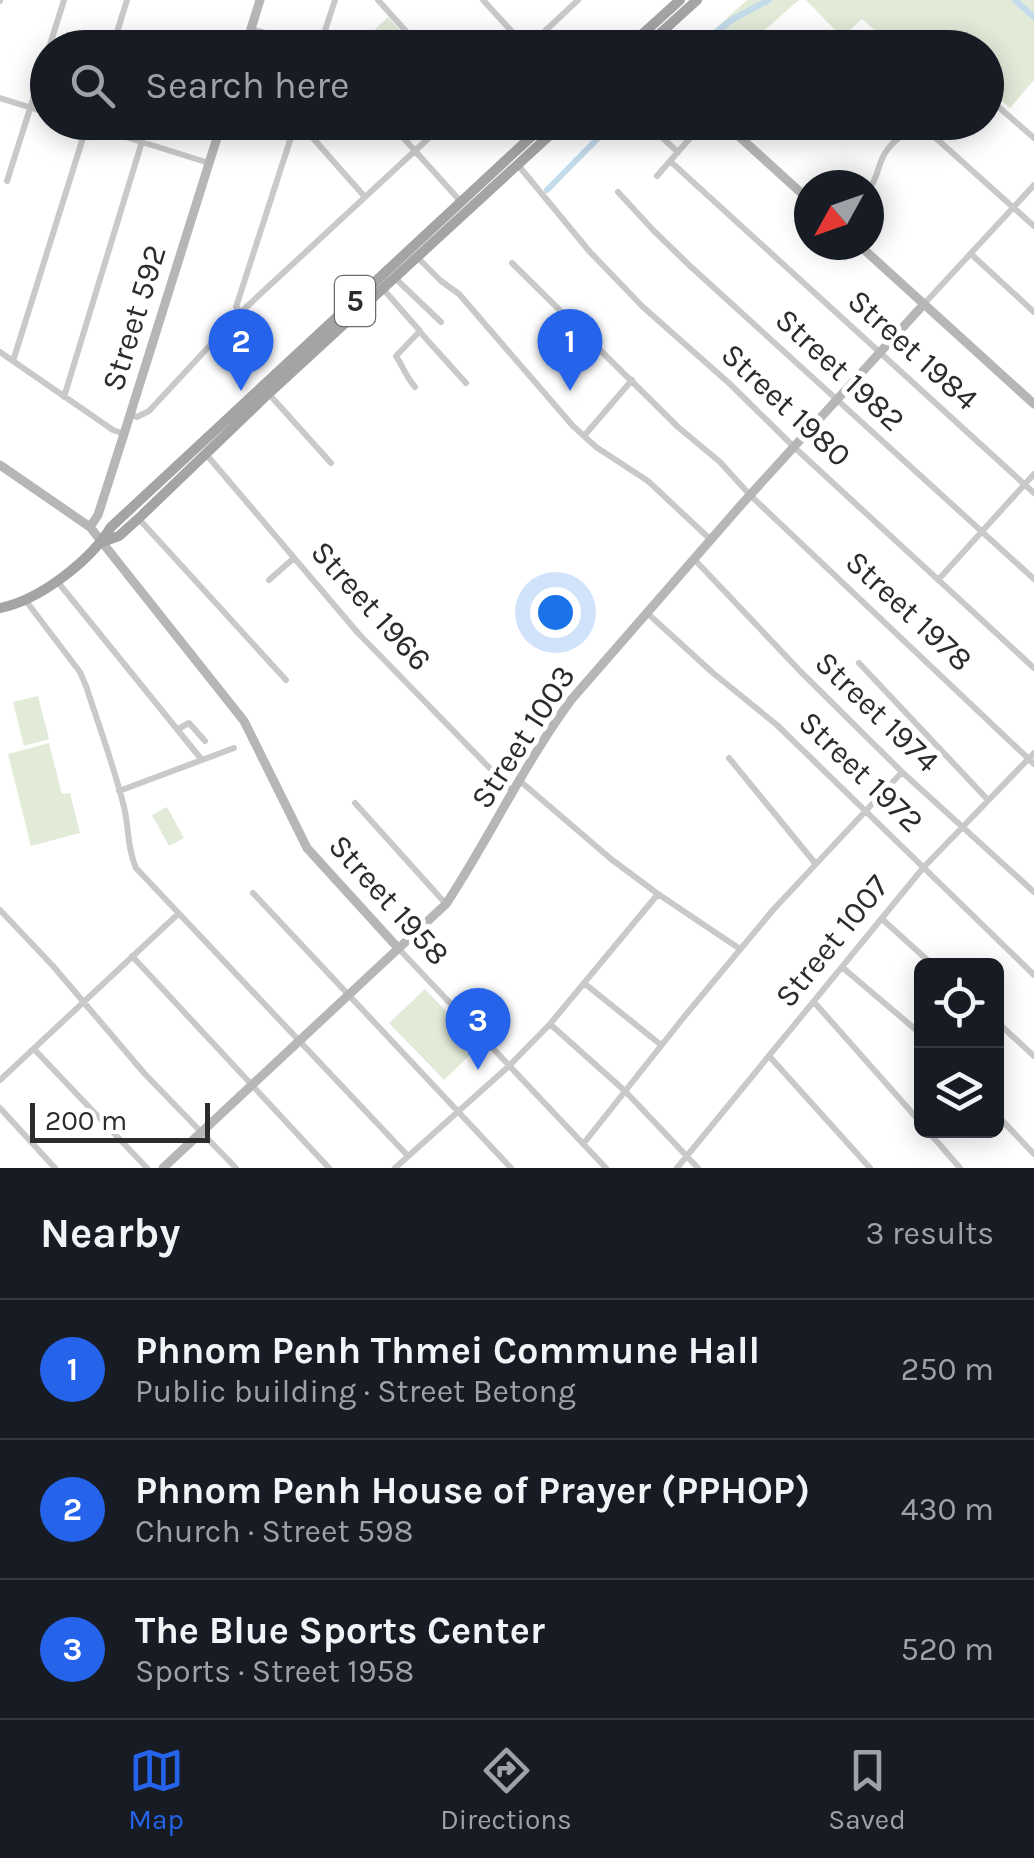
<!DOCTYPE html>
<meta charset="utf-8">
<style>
:root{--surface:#171b24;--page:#20242c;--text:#f1f3f6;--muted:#9ea1a6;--line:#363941;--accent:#2563eb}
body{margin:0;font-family:Karla,sans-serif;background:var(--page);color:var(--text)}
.controls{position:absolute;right:30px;bottom:30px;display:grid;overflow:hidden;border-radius:15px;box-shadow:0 5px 25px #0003}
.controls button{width:90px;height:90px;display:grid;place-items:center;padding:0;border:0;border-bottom:2px solid var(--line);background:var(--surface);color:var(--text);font:50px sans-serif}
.compass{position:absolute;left:794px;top:170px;width:90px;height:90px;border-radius:50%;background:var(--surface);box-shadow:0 5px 25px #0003;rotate:230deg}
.scale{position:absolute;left:30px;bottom:25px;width:180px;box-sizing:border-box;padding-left:10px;border:5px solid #2c2c2c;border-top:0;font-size:28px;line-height:35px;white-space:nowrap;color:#2c2c2c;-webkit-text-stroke:8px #fff;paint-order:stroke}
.you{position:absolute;left:555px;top:612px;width:35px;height:35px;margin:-25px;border:8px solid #fff;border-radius:50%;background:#1a73e8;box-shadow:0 0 0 15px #1a73e833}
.badge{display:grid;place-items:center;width:65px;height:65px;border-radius:50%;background:var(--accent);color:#fff;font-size:32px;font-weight:700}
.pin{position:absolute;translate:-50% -82px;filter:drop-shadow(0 2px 5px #0008)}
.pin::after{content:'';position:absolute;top:52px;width:35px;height:30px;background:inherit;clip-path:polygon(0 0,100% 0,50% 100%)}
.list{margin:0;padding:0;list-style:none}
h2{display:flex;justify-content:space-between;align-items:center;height:130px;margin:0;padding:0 40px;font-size:42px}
h2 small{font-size:32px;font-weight:400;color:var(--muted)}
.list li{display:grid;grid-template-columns:65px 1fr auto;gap:30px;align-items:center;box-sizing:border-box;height:140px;padding:0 40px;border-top:2px solid var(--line)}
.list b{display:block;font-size:38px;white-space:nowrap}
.list p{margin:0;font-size:32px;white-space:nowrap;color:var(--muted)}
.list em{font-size:32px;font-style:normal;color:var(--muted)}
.icon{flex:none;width:55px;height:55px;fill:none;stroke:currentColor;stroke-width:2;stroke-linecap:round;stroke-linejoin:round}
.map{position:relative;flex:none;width:1034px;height:1168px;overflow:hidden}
.search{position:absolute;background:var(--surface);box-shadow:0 5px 25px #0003;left:30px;right:30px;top:30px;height:110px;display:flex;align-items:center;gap:25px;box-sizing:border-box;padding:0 35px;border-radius:55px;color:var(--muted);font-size:38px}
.sheet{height:550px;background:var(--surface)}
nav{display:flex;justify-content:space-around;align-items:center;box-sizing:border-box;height:140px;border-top:2px solid var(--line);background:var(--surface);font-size:28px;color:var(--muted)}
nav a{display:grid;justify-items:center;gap:5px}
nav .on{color:var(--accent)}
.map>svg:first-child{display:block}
.green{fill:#e2ead8}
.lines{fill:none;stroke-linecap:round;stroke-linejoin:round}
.canal{stroke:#c3dbeb;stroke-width:6}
.street{stroke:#c9c9c9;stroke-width:6}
.secondary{stroke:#b6b6b6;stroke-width:9}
.primary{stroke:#a4a4a4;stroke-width:10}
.labels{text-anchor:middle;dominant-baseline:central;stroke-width:10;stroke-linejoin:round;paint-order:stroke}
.shield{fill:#fff;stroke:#6b6b6b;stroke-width:2.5}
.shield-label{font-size:30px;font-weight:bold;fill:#2c2c2c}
.street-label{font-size:32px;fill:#2c2c2c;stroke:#fff}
</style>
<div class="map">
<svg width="1034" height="1168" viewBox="0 0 1034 1168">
<rect width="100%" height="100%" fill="#fff"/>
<!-- green -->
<path class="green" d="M 747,0 L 799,0 L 745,47 L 736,47 L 717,27 Z
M 806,0 L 1034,0 L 1034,80 L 1010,108 L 987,87 L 986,48 L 944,47 L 925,30 L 909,47 L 894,47 L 862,19 L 842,37 Z
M 388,17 L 407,38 L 398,47 L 373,47 L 365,39 Z
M 38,696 L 49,739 L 24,746 L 13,702 Z
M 49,743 L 62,794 L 70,793 L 80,833 L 31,846 L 8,754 Z
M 167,807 L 184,838 L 169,846 L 152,815 Z
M 425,989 L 479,1046 L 444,1080 L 389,1023 Z"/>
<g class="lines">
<!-- canal -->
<path class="canal" d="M 1015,0 L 1034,17
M 695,48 L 733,19 L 769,0
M 547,190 L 614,122"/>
<!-- street -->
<path class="street" d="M 378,0 L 421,48
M 483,0 L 527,48
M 0,1 L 0,0
M 251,29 L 320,48
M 928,43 L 933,48
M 320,46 L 335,0
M 49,48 L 64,0
M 112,48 L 127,0
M 527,48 L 578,0
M 986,96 L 1034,138
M 0,98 L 48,113
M 78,122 L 209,163
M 389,122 L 462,203
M 918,122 L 1034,226
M 646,123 L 678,152
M 296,124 L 303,127 L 365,197
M 742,139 L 760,122
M 670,161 L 1034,493
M 518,165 L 590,252 L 643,307 L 730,384 L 794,447 L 1034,668
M 657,176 L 704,122
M 7,181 L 48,52
M 869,189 C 877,179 877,170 882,159 C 887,146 900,137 910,128
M 618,192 L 653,230 L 689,265 L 1034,579
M 971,254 L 1034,312
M 418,258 L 441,281 L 459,294 L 573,426 L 596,447 L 648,481 L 711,540
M 512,263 L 678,427 L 720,462 L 750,495 L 1034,764
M 396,279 L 441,322
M 384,290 L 420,331 L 396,356 C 404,368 405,375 415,387
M 924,304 L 1034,185
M 241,312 L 236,307 L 296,122
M 420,332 L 466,383
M 0,352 L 113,430 L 124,434
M 13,361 L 88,122
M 268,393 L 331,463
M 64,397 L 148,122
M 130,414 L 137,417 L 149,411 L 241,312 L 446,122
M 584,436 L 632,380
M 205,453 L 358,633 L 513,792
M 139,519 L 286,680
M 694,559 L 801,672 L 902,772 L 1034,892
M 269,580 L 294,558
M 938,580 L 1034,474
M 57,581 L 202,760
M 26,601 L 80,672 L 86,686 C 99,726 114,766 124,807 C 129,827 127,848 136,868 L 408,1156
M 646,612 L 713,673 L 777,725 L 1034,975
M 859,663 L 988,800
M 178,729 L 189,723 L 205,741
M 729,758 L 815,863
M 520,781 L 611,859 L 658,894 L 740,949
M 119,791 L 234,748
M 355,803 L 446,904
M 253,893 L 511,1168
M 0,910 L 53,966 L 144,1073 L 236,1168
M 882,919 L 934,966
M 398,948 L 606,1168
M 132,956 L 329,1168
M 842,967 L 922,1035
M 584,983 L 661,1045
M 814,1002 L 922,1124
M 996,1021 L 1034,1056
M 550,1024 L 625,1091 L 698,1168
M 34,1049 L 147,1168
M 770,1057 L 870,1168
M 0,1080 L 178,914
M 0,1108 L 55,1168
M 996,1114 L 1034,1154
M 927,1130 L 960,1168
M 584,1143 L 684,1017 L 773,910 L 902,772
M 395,1168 L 509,1066 L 550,1024 L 658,894
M 677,1168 L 923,868 L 1034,753"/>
<!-- secondary -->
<path class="secondary" d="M 245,48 L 260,0
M 723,122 L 809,200
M 859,245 L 1034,404
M 0,465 L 90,527 L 244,721 L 307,848 L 398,948
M 90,527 L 98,515 L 124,434 L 222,122
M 163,1168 L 446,904 C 490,837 524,764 571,700 L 741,505 L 924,304"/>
<!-- primary -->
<path class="primary" d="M 627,48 L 680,0
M 644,48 L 697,0
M 102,542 L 119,536 L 139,518 L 268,394 L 564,122
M 0,608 C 40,600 90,561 111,527 L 547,122"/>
</g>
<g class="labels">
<!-- shield labels -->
<rect class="shield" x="335" y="276" width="40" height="50" rx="8"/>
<g class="shield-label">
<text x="355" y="301">5</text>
</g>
<!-- street labels -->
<g class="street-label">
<text transform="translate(134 318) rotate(-73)">Street 592</text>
<text transform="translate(913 350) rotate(42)">Street 1984</text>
<text transform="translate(840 370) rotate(43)">Street 1982</text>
<text transform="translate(786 405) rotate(43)">Street 1980</text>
<text transform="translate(371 606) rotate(48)">Street 1966</text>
<text transform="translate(909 611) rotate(43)">Street 1978</text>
<text transform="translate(877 712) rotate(44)">Street 1974</text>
<text transform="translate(523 737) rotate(-57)">Street 1003</text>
<text transform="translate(861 772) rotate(44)">Street 1972</text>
<text transform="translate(389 900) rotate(48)">Street 1958</text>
<text transform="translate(832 941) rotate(-51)">Street 1007</text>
</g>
</g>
</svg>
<div class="controls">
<button><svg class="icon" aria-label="locate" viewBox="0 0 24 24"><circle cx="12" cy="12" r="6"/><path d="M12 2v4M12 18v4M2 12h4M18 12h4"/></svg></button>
<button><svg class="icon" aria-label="layers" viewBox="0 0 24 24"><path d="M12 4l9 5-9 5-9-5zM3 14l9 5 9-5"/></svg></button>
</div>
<svg class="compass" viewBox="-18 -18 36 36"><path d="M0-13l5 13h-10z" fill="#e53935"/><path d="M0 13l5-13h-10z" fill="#9ea1a6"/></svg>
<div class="scale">200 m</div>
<div class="you"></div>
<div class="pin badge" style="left:570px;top:391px">1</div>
<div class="pin badge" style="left:241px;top:391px">2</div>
<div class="pin badge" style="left:478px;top:1070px">3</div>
<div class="search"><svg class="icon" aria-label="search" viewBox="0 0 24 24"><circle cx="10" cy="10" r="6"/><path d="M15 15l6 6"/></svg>Search here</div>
</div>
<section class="sheet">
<h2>Nearby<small>3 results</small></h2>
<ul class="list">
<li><span class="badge">1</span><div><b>Phnom Penh Thmei Commune Hall</b><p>Public building · Street Betong</p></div><em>250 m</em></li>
<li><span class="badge">2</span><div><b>Phnom Penh House of Prayer (PPHOP)</b><p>Church · Street 598</p></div><em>430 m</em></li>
<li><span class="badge">3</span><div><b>The Blue Sports Center</b><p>Sports · Street 1958</p></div><em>520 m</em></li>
</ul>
</section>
<nav>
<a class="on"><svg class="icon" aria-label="map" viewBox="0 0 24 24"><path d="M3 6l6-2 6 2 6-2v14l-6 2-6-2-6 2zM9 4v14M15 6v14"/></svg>Map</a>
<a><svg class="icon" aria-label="directions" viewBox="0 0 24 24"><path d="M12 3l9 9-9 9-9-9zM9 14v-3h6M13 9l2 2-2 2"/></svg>Directions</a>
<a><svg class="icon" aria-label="saved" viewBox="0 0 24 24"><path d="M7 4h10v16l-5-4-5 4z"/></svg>Saved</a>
</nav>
